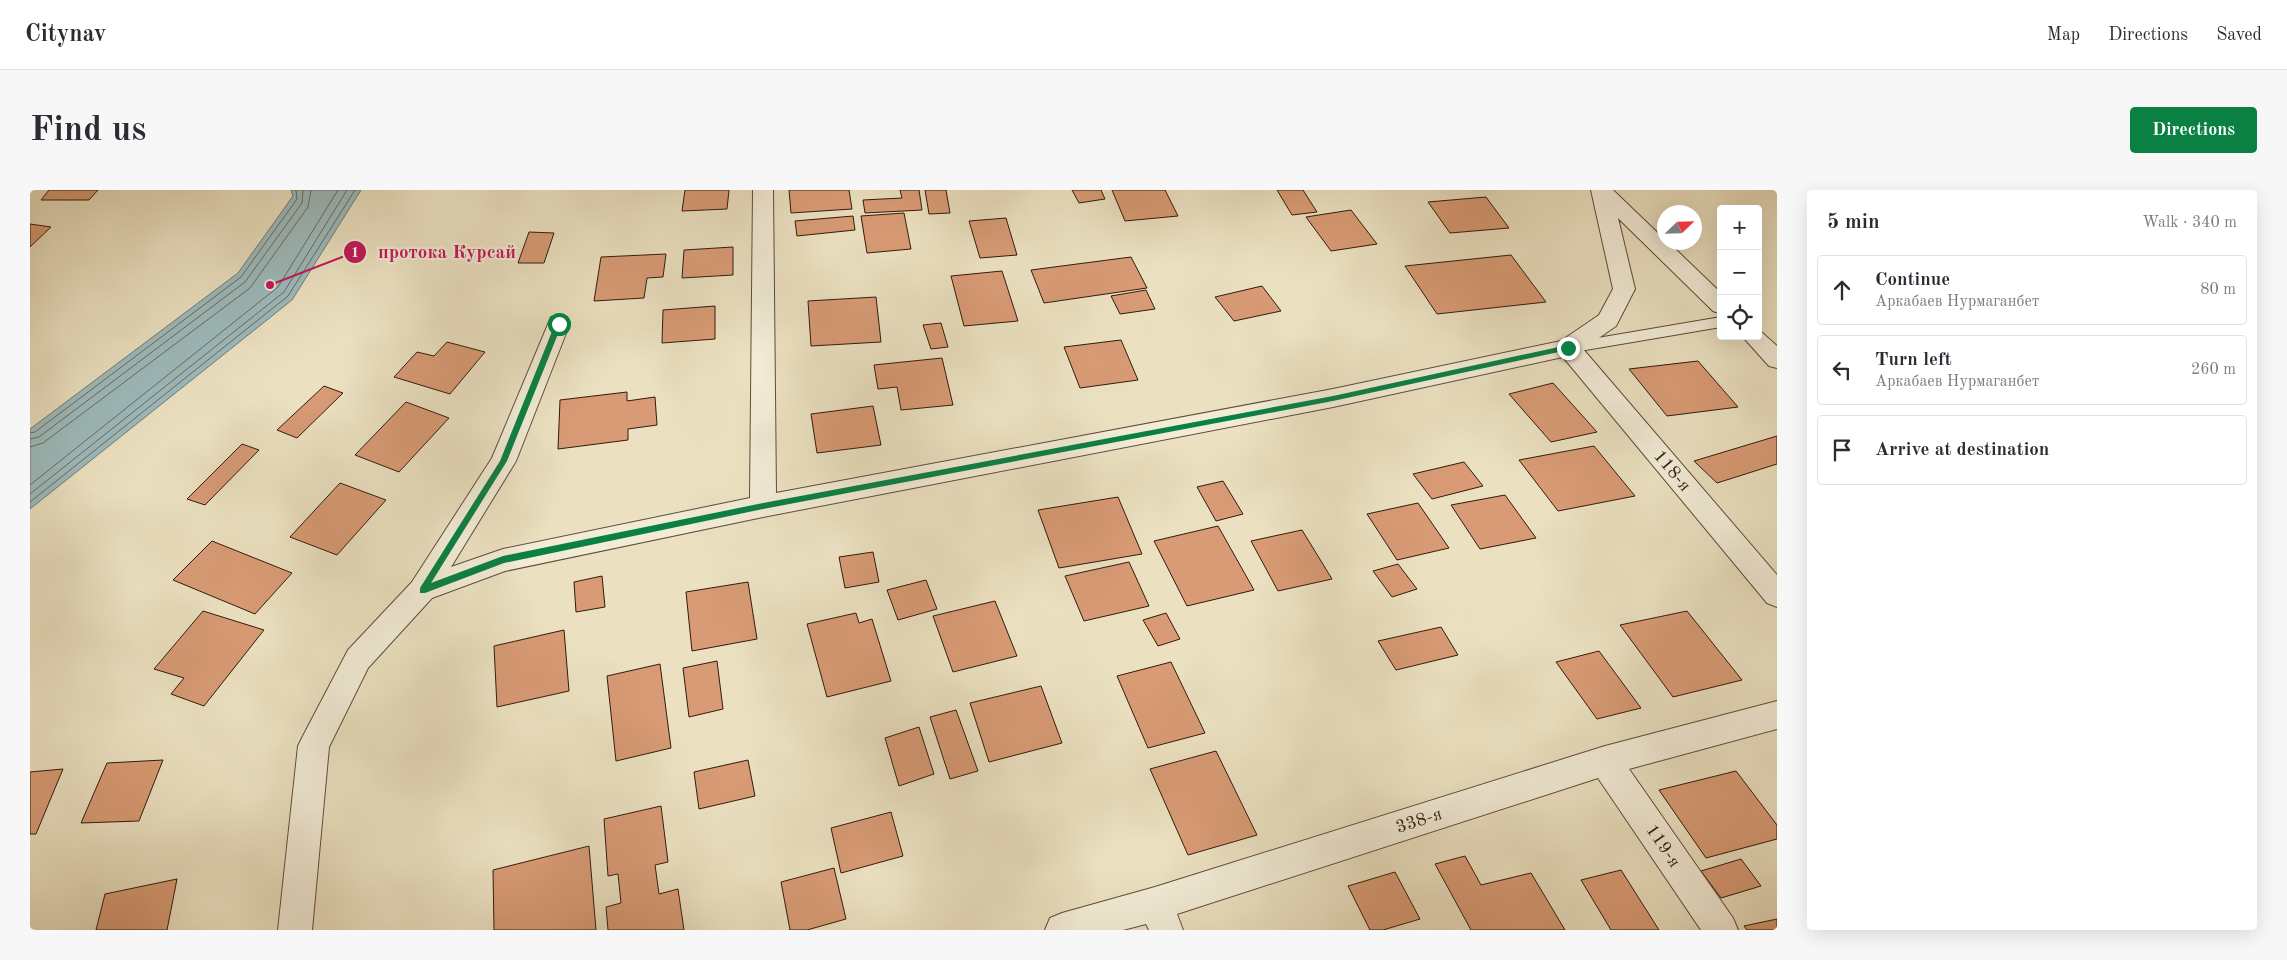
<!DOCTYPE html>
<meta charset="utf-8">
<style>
:root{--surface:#fff;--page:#f7f7f7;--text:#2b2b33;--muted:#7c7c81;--line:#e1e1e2;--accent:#0b8043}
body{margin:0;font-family:"Old Standard TT",serif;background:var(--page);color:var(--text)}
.controls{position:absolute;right:15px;top:15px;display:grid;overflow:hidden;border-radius:5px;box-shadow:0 5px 20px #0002}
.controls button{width:45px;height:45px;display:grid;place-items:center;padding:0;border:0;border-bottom:1px solid var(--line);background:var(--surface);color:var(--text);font:25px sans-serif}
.compass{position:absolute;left:1627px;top:15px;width:45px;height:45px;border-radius:50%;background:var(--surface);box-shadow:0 5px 20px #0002;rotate:67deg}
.stop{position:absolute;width:15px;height:15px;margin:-11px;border:4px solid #0b8043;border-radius:50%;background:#fff}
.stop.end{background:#0b8043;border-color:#fff;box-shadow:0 1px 5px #0008}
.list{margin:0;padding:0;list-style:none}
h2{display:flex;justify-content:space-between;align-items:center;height:65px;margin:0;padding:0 20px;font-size:21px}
h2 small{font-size:16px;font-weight:400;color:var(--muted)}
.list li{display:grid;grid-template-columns:32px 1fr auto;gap:15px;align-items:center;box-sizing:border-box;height:70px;margin:0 10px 10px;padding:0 10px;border:1px solid var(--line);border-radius:5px}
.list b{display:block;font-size:19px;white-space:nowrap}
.list p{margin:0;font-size:16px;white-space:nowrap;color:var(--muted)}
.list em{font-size:16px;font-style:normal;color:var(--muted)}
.icon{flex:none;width:28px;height:28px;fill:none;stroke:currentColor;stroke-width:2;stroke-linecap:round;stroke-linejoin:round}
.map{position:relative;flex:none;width:1747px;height:740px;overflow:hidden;border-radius:5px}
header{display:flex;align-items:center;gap:30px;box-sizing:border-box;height:70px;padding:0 25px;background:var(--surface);border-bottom:1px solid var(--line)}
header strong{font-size:24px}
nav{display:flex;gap:28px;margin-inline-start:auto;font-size:18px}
.intro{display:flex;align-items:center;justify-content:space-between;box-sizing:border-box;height:120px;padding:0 30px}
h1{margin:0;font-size:35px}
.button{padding:12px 22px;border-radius:5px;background:var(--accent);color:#fff;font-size:18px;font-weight:700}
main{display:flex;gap:30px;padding:0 30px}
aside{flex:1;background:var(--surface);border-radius:5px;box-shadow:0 5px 20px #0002}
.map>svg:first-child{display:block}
.water{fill:#9dbbbd;stroke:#727b76}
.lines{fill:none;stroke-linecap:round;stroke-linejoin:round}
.shore{stroke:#686a64;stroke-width:1}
.building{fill:#d89b75;stroke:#321a0c}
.lane-casing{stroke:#604c39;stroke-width:2}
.street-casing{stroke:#604c39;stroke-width:2}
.lane{fill:#f2ecd7;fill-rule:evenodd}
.street{fill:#f2ecd7;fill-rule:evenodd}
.route{fill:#0b8043}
.labels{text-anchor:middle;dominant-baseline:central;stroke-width:4.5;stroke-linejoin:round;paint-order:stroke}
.street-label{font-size:18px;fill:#321a0c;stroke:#f2ecd7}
.leader{fill:none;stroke:#c2185b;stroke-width:2}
.callout-dot{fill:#c2185b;stroke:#f2ecd7;stroke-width:2}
.mark-label{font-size:15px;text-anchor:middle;font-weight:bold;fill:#fff}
.callout-label{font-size:19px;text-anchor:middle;font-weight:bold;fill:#c2185b;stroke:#f2ecd7;stroke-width:4.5;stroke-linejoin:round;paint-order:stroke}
</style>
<header>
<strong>Citynav</strong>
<nav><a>Map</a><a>Directions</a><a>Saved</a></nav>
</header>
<div class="intro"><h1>Find us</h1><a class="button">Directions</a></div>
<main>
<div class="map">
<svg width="1747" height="740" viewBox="0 0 1747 740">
<rect width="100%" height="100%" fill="#ebe1c1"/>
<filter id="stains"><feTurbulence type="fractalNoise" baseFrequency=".004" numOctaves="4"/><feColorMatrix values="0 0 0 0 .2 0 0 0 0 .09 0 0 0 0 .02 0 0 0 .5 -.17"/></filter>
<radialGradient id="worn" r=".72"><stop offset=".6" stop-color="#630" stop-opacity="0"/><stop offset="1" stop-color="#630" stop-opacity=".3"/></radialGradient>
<!-- water -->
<path class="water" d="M 261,0 L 331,0 L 262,110 L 0,319 L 0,239 L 208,83 L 263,6 Z"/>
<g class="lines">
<!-- shore -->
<path class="shore" d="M 0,243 L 5,242 L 211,87 L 267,9 L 266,0
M 0,249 L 9,247 L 215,92 L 272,13 L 273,0
M 0,257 L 13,253 L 220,98 L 278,17 L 281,0
M 0,295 L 248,97 L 308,0
M 0,304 L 254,102 L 317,0
M 0,312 L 258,106 L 325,0"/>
</g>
<!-- building -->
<path class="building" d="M 19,0 L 68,0 L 59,10 L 11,10 Z
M 655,0 L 699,0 L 697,19 L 652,21 Z
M 759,0 L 819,0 L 822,19 L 761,23 Z
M 870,0 L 889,0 L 892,20 L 835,23 L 833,10 L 872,8 Z
M 895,0 L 916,0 L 920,23 L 899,24 Z
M 1042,0 L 1071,0 L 1075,9 L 1049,13 Z
M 1082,0 L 1135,0 L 1148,26 L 1095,31 Z
M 1247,0 L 1273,0 L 1287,22 L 1262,25 Z
M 1456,7 L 1479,38 L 1420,43 L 1398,12 Z
M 1321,20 L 1347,54 L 1301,61 L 1276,27 Z
M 874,23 L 881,59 L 837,63 L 831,26 Z
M 823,26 L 825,40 L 767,46 L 765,31 Z
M 976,28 L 987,65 L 950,68 L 939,31 Z
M 0,34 L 21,37 L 0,57 Z
M 499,42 L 524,43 L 514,73 L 488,73 Z
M 703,57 L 703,85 L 652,88 L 654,60 Z
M 636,64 L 633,87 L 617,88 L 614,108 L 564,111 L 571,67 Z
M 1481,65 L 1516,112 L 1407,124 L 1375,76 Z
M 1101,67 L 1117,98 L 1014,113 L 1001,80 Z
M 972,81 L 988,131 L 934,136 L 921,86 Z
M 1232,96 L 1251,121 L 1204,131 L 1185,107 Z
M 1116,100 L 1125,119 L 1090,124 L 1081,106 Z
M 846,107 L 851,152 L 781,156 L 778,111 Z
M 685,116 L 685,149 L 632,153 L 633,120 Z
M 911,133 L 918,157 L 901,159 L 893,135 Z
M 1091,150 L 1108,190 L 1050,198 L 1034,157 Z
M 417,152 L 455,162 L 420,204 L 364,187 L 387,162 L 404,166 Z
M 912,168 L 923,215 L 871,220 L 867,197 L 848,199 L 844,175 Z
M 1668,171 L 1708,217 L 1637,226 L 1599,179 Z
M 1523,193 L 1567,242 L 1521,252 L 1479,204 Z
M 294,196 L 313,203 L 267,248 L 247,240 Z
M 597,202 L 597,211 L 625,207 L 627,235 L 598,239 L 598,250 L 528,259 L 530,210 Z
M 376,212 L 419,228 L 369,282 L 325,265 Z
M 843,216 L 851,255 L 787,263 L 781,224 Z
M 1747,246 L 1747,274 L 1687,293 L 1664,271 Z
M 212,254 L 229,260 L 175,315 L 157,309 Z
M 1564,256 L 1605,306 L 1528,321 L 1489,270 Z
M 1434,272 L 1453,296 L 1402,309 L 1383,284 Z
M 1193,291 L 1213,324 L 1186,331 L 1167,297 Z
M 310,293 L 356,310 L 307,365 L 260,347 Z
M 1475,305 L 1506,348 L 1450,359 L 1421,315 Z
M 1088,307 L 1112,364 L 1029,378 L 1008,320 Z
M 1388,313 L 1419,358 L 1367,370 L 1337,324 Z
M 1188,336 L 1224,400 L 1157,416 L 1124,351 Z
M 1272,340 L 1302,389 L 1248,401 L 1221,351 Z
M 182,351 L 262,383 L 225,424 L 143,390 Z
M 843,362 L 849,392 L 815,398 L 809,367 Z
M 1099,372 L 1119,416 L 1054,431 L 1035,386 Z
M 1368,374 L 1387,399 L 1362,407 L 1343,381 Z
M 572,386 L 575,417 L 546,422 L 544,392 Z
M 896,390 L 907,419 L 868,430 L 857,400 Z
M 718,392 L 727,449 L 662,461 L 656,402 Z
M 965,411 L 987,466 L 923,482 L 903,426 Z
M 173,421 L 234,440 L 174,516 L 141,504 L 154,488 L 124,479 Z
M 1657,421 L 1712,490 L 1643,507 L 1590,435 Z
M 826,423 L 829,433 L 842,429 L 861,491 L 797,507 L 777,434 Z
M 1136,423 L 1150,449 L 1128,456 L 1113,430 Z
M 1411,437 L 1428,465 L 1366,480 L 1348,451 Z
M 534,440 L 539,501 L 467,517 L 464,456 Z
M 1569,461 L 1611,518 L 1567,529 L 1526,472 Z
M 687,471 L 693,519 L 659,527 L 653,478 Z
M 1141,472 L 1175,543 L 1118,558 L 1087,486 Z
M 630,474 L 641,558 L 586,571 L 577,486 Z
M 1011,496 L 1032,553 L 959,572 L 940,513 Z
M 926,520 L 948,581 L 920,589 L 900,527 Z
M 889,537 L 904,584 L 869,596 L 855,548 Z
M 1186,561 L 1227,645 L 1158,665 L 1120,579 Z
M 133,570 L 109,631 L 51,633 L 77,573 Z
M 718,570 L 725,606 L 669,619 L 664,582 Z
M 33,579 L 6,644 L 0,644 L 0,582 Z
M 1706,581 L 1747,635 L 1747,649 L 1676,668 L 1629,600 Z
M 631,616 L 638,672 L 625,675 L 629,704 L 648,699 L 654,740 L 578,740 L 576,717 L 591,713 L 588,684 L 578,686 L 574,629 Z
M 861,622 L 873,666 L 811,683 L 801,638 Z
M 559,656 L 566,740 L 464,740 L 463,680 Z
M 1435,666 L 1451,695 L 1501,683 L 1535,740 L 1441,740 L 1405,674 Z
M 1711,669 L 1731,696 L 1691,708 L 1671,681 Z
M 804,678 L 816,729 L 777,740 L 760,740 L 751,692 Z
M 1591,680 L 1629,740 L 1581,740 L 1551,690 Z
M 1365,682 L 1390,729 L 1353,740 L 1340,740 L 1318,696 Z
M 147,689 L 137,740 L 66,740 L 75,704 Z
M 1747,729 L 1747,740 L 1717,740 L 1714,736 Z"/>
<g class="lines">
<!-- lane casing -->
<g class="lane-casing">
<path id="lane" d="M 1691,127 L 1691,137 L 1538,163 L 1533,162 L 1531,158 L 1533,154 L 1538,153 Z"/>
</g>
<!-- street casing -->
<g class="street-casing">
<path id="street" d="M 723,0 L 743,0 L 746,303 L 1303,199 L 1531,151 L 1569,125 L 1583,99 L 1561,0 L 1583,0 L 1634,49 L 1634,52 L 1638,52 L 1691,103 L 1691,124 L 1683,121 L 1588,28 L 1605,99 L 1586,136 L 1553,159 L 1747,385 L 1747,417 L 1737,413 L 1533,167 L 1303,217 L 733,327 L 475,381 L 402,408 L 338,478 L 299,557 L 282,740 L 248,740 L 268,556 L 273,546 L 318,460 L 382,392 L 462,268 L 521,127 L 529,125 L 537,127 L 540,133 L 486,271 L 421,377 L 473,359 L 720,308 Z
M 1728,139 L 1747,156 L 1747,178 L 1739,176 L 1712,146 L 1728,146 Z
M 1747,511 L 1747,539 L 1599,579 L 1703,728 L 1708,740 L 1671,740 L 1568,588 L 1147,724 L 1153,740 L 1119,740 L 1116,734 L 1093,740 L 1015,740 L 1020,728 L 1032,723 L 1125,697 L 1575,556 Z"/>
</g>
<!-- lane -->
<use href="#lane" class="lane"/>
<!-- street -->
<use href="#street" class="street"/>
</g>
<!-- route -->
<path class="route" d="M 529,131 L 532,134 L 477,271 L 401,393 L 473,366 L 733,313 L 1303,206 L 1538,155 L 1541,158 L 1538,160 L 1303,211 L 733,319 L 474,373 L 395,403 L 390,403 L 390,398 L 470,271 L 525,134 Z"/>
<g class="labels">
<!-- street labels -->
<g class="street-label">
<text transform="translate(1642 281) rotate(50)">118-я</text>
<text transform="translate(1389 631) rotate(-18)">338-я</text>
<text transform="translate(1633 656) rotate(56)">119-я</text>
</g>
</g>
<!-- callouts -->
<path class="leader" d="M240 95L325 62"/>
<g class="callout-dot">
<circle cx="240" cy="95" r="5"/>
<circle cx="325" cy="62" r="12"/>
</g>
<g class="mark-label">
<text x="325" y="67">1</text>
</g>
<g class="callout-label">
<text x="417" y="68">протока Курсай</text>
</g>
<rect width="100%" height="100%" filter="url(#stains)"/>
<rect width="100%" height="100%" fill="url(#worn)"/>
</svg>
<div class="controls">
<button>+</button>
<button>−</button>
<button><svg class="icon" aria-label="locate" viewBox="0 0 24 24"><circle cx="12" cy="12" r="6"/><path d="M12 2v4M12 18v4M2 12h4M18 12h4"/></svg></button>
</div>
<svg class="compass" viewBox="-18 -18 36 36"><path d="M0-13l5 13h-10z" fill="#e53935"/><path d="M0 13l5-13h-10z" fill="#7c7c81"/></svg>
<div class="stop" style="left:529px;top:134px"></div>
<div class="stop end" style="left:1538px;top:158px"></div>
</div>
<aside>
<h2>5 min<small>Walk · 340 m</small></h2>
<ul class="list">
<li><svg class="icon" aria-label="ahead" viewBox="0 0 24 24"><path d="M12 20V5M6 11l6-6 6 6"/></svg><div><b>Continue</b><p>Аркабаев Нурмаганбет</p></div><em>80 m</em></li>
<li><svg class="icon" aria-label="left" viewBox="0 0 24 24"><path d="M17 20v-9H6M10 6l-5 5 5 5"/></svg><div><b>Turn left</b><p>Аркабаев Нурмаганбет</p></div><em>260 m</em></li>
<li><svg class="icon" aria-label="arrive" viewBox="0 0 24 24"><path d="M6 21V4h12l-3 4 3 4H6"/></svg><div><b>Arrive at destination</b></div></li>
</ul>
</aside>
</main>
